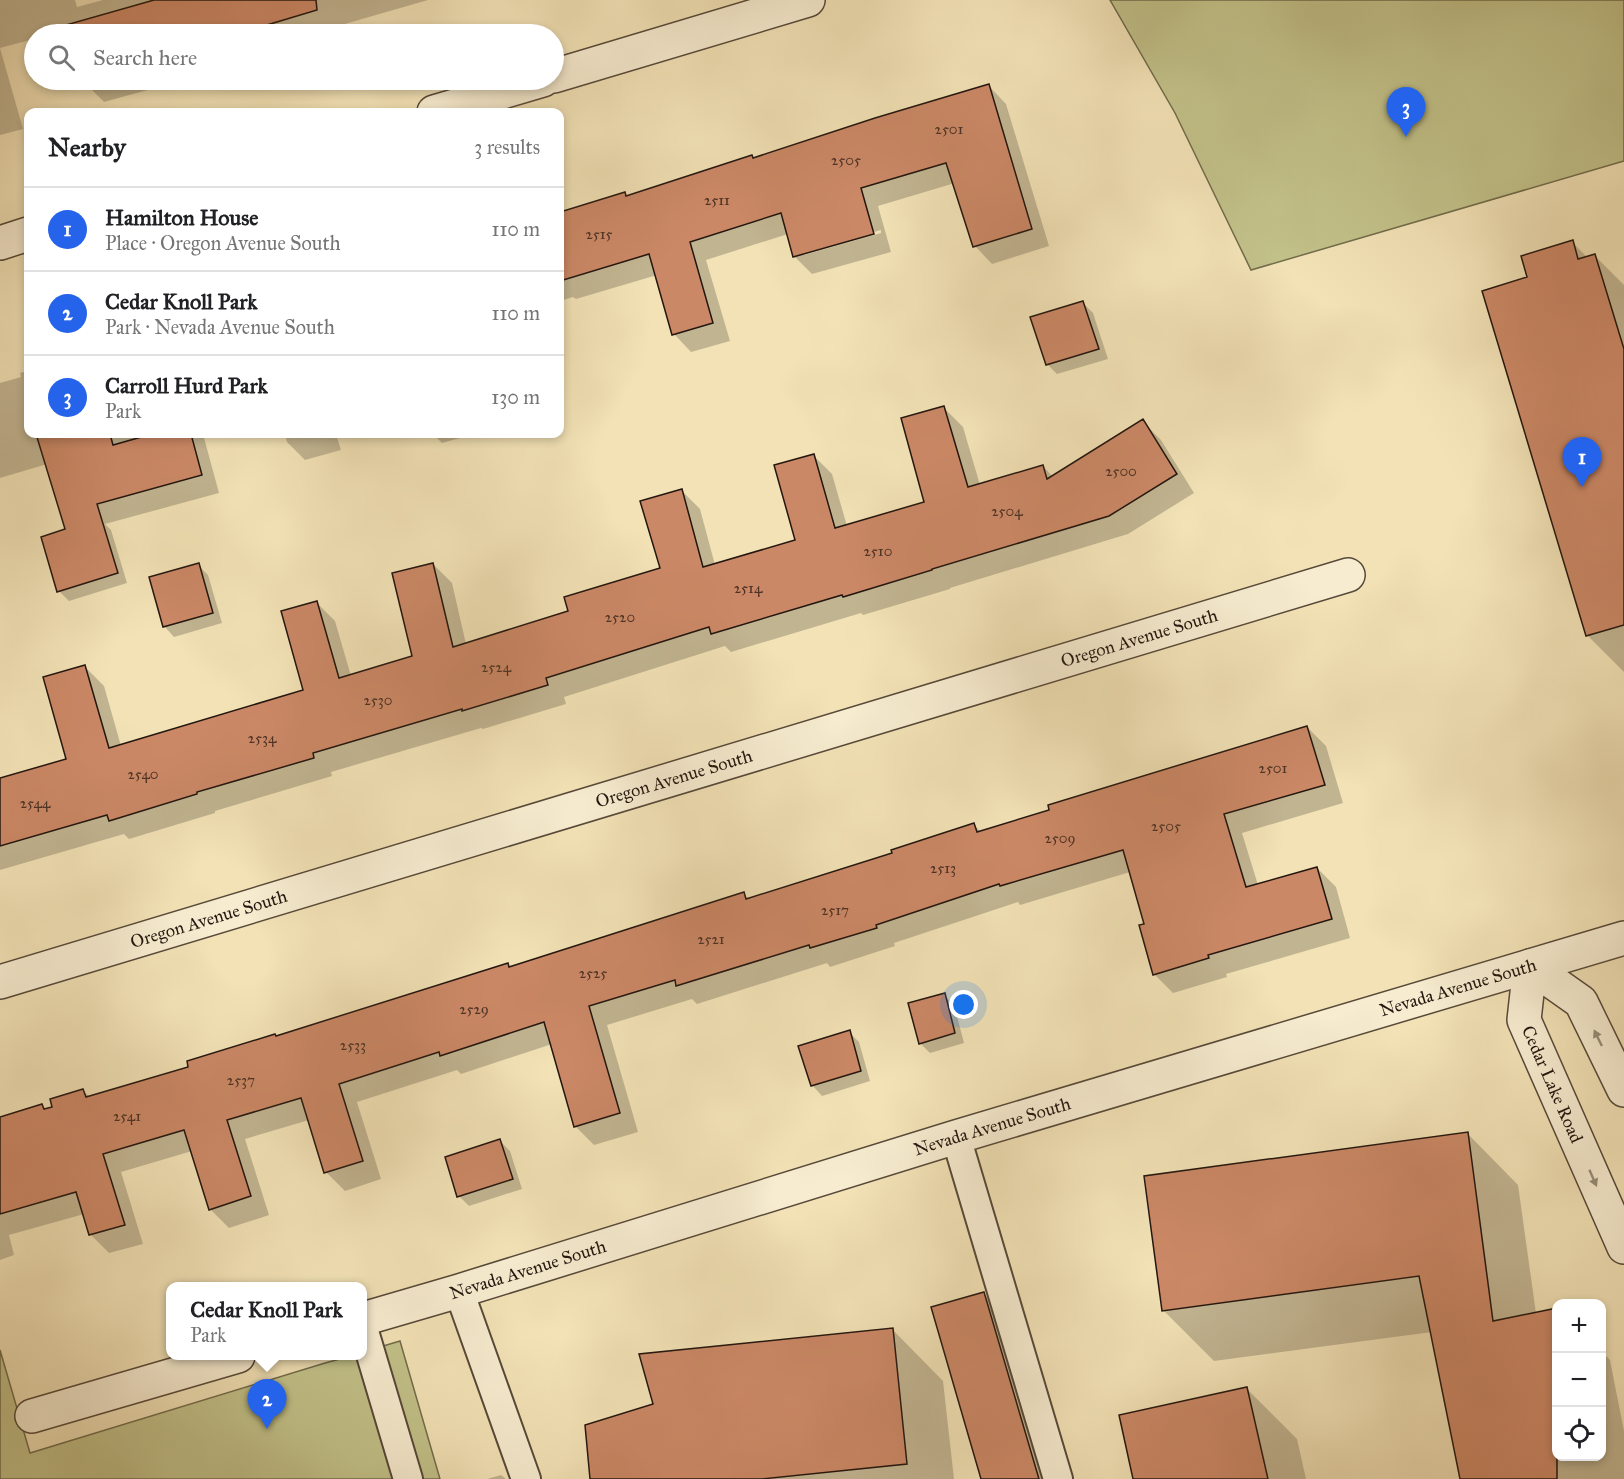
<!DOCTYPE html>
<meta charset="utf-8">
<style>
:root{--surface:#fff;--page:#f6f6f6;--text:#202124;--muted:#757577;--line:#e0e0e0;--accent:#2563eb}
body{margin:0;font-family:"IM FELL Great Primer",serif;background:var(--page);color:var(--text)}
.controls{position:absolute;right:18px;bottom:18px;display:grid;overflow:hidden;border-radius:12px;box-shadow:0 3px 9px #0003}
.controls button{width:54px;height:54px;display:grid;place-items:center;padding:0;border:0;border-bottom:2px solid var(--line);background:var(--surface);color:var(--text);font:30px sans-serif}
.you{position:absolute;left:964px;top:1005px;width:21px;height:21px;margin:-15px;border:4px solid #fff;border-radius:50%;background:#1a73e8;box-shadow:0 0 0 9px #1a73e833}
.badge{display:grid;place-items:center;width:39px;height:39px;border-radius:50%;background:var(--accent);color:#fff;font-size:20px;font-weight:700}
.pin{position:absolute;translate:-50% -50px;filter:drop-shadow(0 2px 3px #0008)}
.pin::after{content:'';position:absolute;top:32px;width:21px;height:18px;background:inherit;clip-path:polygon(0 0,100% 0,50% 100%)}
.popup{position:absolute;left:166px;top:1282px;width:201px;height:78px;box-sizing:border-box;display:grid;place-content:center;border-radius:12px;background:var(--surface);filter:drop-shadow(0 2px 4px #0005);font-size:20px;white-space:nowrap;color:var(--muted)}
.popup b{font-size:22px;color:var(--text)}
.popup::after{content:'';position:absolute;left:50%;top:100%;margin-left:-12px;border:12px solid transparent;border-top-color:var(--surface)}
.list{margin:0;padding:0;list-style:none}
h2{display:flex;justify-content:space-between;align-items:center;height:78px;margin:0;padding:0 24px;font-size:26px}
h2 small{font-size:20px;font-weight:400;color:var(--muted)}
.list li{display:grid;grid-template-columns:39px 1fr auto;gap:18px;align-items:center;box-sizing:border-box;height:84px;padding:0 24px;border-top:2px solid var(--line)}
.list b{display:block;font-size:22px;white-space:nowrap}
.list p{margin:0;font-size:20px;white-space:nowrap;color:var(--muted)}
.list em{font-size:20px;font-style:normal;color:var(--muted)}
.icon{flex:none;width:33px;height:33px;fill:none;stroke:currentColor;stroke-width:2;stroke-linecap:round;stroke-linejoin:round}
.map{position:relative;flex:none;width:1624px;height:1479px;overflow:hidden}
.search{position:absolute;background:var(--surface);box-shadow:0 3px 9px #0003;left:24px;top:24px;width:540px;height:66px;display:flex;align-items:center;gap:15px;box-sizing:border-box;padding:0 21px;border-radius:33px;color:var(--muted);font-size:22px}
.panel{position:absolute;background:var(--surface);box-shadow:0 3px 9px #0003;left:24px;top:108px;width:540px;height:330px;border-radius:12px}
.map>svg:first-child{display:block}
.green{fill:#c2c189;stroke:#726c4c;stroke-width:1.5}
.shadow{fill:#0003;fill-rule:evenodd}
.building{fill:#cb8866;stroke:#23160f;stroke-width:1.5}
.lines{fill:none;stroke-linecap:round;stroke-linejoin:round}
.service-casing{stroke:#574939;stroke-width:32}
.minor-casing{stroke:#574939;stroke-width:36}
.tertiary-casing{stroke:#574939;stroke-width:36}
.service{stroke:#f7ecd0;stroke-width:28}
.minor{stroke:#f7ecd0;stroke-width:33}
.tertiary{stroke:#f7ecd0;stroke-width:33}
.oneway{fill:#988c79}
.labels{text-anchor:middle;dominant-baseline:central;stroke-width:5;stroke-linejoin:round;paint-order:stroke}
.number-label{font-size:15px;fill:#4d3225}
.street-label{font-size:18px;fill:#23160f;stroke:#f7ecd0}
</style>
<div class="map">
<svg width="1624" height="1479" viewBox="0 0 1624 1479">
<rect width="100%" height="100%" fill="#f2e2b6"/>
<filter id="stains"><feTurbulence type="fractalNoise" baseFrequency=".00333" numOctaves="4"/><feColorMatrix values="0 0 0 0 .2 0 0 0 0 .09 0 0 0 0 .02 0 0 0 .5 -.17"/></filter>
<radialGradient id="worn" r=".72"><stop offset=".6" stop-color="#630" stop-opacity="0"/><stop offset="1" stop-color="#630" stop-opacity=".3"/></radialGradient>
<!-- green -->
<path class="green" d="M 1110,0 L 1624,0 L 1624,161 L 1251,270 L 1175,113 Z
M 400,1341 L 440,1479 L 0,1479 L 0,1350 L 30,1453 L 325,1363 L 351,1356 L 363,1356 L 363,1352 Z"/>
<!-- shadow -->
<path class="shadow" d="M 0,0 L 75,0 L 77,7 L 103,0 L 428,0 L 310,34 L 70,34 L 68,29 L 49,34 L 34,34 L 34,39 L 0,48 L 23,129 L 0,135 Z
M 83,80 L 184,80 L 104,102 L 84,82 Z
M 989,86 L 1006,104 L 1049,246 L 992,264 L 975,246 L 955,183 L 878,206 L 891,252 L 812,274 L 794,256 L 788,234 L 706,260 L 730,341 L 691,352 L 674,334 L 657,275 L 576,299 L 573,297 L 560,301 L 560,214 L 625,194 L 628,197 L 752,157 L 754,159 ZM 881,230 L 881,233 L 804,255 L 804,252 Z
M 1572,242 L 1588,258 L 1595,256 L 1624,285 L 1624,672 L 1587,635 L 1529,278 Z
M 1083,303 L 1093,313 L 1108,359 L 1057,374 L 1047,364 Z
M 28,371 L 28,434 L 203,434 L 219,493 L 105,524 L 111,530 L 127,583 L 69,601 L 59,591 L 92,523 L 64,459 L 0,478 L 0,383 L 21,377 L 20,373 Z
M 944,408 L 963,427 L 980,485 L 1043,466 L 1053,477 L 1142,421 L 1161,440 L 1194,493 L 1128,534 L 950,588 L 950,589 L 863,615 L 861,613 L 731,652 L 725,646 L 564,697 L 566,704 L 483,729 L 481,728 L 331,772 L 332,776 L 215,811 L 215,813 L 129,839 L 124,834 L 0,870 L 0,780 L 68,760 L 85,667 L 104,686 L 121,746 L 305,691 L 316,602 L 335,621 L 351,676 L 414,658 L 433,564 L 452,583 L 466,644 L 570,612 L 662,569 L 681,490 L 700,509 L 715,565 L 797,541 L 813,455 L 832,474 L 847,526 L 926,504 Z
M 285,434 L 336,434 L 341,450 L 305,460 L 287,442 Z
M 433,434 L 474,434 L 442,443 Z
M 198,565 L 208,575 L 222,623 L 174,637 L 164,626 Z
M 1307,727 L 1326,746 L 1343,803 L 1242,833 L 1258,885 L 1317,868 L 1336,887 L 1350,938 L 1226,974 L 1227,977 L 1173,993 L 1154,974 L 1145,925 L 1130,872 L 1020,905 L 1018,902 L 894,943 L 895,946 L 830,967 L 827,963 L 697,1004 L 692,999 L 607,1025 L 638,1132 L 594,1145 L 575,1126 L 552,1044 L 461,1074 L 457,1070 L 357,1102 L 381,1179 L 345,1191 L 326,1172 L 309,1120 L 245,1139 L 269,1215 L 229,1228 L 210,1209 L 192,1151 L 121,1172 L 143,1244 L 109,1253 L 90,1234 L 84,1214 L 9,1235 L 14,1255 L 0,1260 L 0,1118 L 42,1106 L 46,1110 L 54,1108 L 83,1091 L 90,1097 L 190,1068 L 277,1038 L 507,964 L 510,968 L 744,894 L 749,899 L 894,854 L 974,825 L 981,832 Z
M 944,995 L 954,1005 L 964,1043 L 930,1053 L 920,1043 Z
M 849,1032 L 859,1042 L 870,1081 L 822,1096 L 812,1085 Z
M 1467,1133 L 1518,1185 L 1556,1456 L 1602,1456 L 1602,1352 L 1610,1360 L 1624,1431 L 1624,1479 L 1461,1479 L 1432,1332 L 1214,1361 L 1163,1310 Z
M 500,1141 L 510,1151 L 522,1189 L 469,1206 L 459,1196 Z
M 983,1293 L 993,1303 L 1045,1479 L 982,1479 Z
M 892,1329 L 943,1381 L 954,1479 L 592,1479 Z
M 1246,1388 L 1297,1439 L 1306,1479 L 1135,1479 Z
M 501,1475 L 506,1479 L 487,1479 Z"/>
<!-- building -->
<path class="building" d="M 154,0 L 316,0 L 317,10 L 237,34 L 68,34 L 66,25 Z
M 989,84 L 1032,229 L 973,247 L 946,163 L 861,188 L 874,234 L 793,257 L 781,213 L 690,242 L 713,323 L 672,335 L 649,254 L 560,281 L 560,212 L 625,192 L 626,196 L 752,155 L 753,158 L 875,118 Z
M 1573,240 L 1578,259 L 1595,254 L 1624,349 L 1624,625 L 1586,636 L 1482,291 L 1527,277 L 1521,256 Z
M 1083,301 L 1099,349 L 1046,365 L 1030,317 Z
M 944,406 L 968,487 L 1043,465 L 1047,479 L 1143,419 L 1177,474 L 1109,516 L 932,569 L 932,570 L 843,597 L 842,595 L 711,634 L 709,627 L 546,678 L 548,685 L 462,711 L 462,709 L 313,753 L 314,758 L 197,792 L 197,794 L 109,821 L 107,815 L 0,846 L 0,778 L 66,759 L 43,677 L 85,665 L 109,748 L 303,690 L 281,611 L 317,601 L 339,678 L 412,656 L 392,573 L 433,563 L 453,647 L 568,611 L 564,597 L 660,568 L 640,501 L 682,489 L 703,567 L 795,540 L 774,465 L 814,454 L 835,528 L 924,502 L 901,418 Z
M 36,434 L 110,434 L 113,445 L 152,434 L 191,434 L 202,475 L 97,504 L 118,573 L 57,592 L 41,537 L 65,529 Z
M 199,563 L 213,613 L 163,627 L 149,577 Z
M 1307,726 L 1325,785 L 1224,814 L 1246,887 L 1317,867 L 1332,919 L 1208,955 L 1209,958 L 1153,975 L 1139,925 L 1144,924 L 1123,850 L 1000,886 L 999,884 L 876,925 L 877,928 L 810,948 L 809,945 L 676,986 L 675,980 L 589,1006 L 620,1113 L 574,1127 L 544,1022 L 440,1056 L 439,1052 L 339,1084 L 363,1161 L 324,1173 L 301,1098 L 227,1120 L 251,1196 L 209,1210 L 184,1130 L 103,1154 L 125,1225 L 89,1235 L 76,1192 L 0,1214 L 0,1117 L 42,1104 L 44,1109 L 52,1107 L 50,1099 L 83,1089 L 86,1097 L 188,1067 L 187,1061 L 275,1034 L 276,1036 L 508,963 L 509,967 L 744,892 L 746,899 L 892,853 L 891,850 L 974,823 L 977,832 L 1049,810 L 1048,805 Z
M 945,993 L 955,1033 L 919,1044 L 908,1003 Z
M 850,1030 L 861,1071 L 811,1086 L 798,1046 Z
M 1468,1132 L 1493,1321 L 1557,1308 L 1557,1479 L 1460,1479 L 1419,1276 L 1162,1311 L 1144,1176 Z
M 500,1139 L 513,1179 L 457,1197 L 445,1157 Z
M 984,1292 L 1039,1479 L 981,1479 L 931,1307 Z
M 893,1328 L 907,1464 L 761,1479 L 590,1479 L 585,1425 L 653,1404 L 639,1354 Z
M 1247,1387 L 1268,1479 L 1133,1479 L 1119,1415 Z"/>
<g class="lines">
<!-- service casing -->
<g class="service-casing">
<path id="service" d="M 956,1137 L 1058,1479
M 459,1291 L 526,1479
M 363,1328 L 408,1479"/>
</g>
<!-- minor casing -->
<g class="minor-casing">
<g id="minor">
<path d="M 554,76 L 808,0"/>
<path d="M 434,112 L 543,80"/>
<path d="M 0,243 L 28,234"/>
<path id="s1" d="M 0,982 L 1348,575"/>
<path id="s2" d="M 363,1319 L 459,1291 L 956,1137 L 1624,938"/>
<path d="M 32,1416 L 238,1356"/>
</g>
</g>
<!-- tertiary casing -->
<g class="tertiary-casing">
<g id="tertiary">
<path id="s3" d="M 1624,1090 L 1581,1002 L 1530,966 L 1524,1020 L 1624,1247"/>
</g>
</g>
<!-- service -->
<use href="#service" class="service"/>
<!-- minor -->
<use href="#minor" class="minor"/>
<!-- tertiary -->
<use href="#tertiary" class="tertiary"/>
</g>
<!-- one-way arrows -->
<defs><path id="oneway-solid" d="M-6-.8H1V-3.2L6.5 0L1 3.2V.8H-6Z" transform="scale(1.5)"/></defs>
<g class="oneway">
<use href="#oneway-solid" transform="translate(1598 1038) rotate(-116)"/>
<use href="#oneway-solid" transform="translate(1593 1178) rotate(66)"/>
</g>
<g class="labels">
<!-- number labels -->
<g class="number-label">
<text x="949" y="129">2501</text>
<text x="846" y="160">2505</text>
<text x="717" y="200">2511</text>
<text x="599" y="234">2515</text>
<text x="1121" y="471">2500</text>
<text x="1007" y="511">2504</text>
<text x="878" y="551">2510</text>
<text x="748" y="588">2514</text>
<text x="620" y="617">2520</text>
<text x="496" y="667">2524</text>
<text x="378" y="700">2530</text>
<text x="262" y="738">2534</text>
<text x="1273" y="768">2501</text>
<text x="143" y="774">2540</text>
<text x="35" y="803">2544</text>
<text x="1166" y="826">2505</text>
<text x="1060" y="838">2509</text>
<text x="943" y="868">2513</text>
<text x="835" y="910">2517</text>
<text x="711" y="939">2521</text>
<text x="593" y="973">2525</text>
<text x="474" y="1009">2529</text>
<text x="353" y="1045">2533</text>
<text x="241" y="1080">2537</text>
<text x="127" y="1116">2541</text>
</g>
<!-- street labels -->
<g class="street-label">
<text stroke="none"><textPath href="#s1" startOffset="1190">Oregon Avenue South</textPath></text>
<text stroke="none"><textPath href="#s1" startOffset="704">Oregon Avenue South</textPath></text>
<text stroke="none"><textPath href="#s1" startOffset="218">Oregon Avenue South</textPath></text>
<text stroke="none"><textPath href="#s2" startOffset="1144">Nevada Avenue South</textPath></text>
<text stroke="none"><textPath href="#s3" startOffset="285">Cedar Lake Road</textPath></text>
<text stroke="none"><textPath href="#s2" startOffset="658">Nevada Avenue South</textPath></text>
<text stroke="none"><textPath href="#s2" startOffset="172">Nevada Avenue South</textPath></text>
</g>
</g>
<rect width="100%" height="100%" filter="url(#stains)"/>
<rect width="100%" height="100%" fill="url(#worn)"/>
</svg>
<div class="controls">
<button>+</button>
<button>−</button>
<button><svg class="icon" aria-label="locate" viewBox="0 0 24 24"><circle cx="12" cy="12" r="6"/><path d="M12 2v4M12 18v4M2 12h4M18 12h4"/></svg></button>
</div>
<div class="you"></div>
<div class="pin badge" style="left:1582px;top:487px">1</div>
<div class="pin badge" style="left:267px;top:1429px">2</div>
<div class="popup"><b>Cedar Knoll Park</b>Park</div>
<div class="pin badge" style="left:1406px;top:137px">3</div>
<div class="search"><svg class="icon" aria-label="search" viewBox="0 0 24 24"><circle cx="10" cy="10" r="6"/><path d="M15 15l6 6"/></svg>Search here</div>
<section class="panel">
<h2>Nearby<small>3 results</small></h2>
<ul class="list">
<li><span class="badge">1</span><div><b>Hamilton House</b><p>Place · Oregon Avenue South</p></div><em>110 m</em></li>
<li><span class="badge">2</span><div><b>Cedar Knoll Park</b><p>Park · Nevada Avenue South</p></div><em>110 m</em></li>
<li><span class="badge">3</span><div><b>Carroll Hurd Park</b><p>Park</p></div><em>130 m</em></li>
</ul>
</section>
</div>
